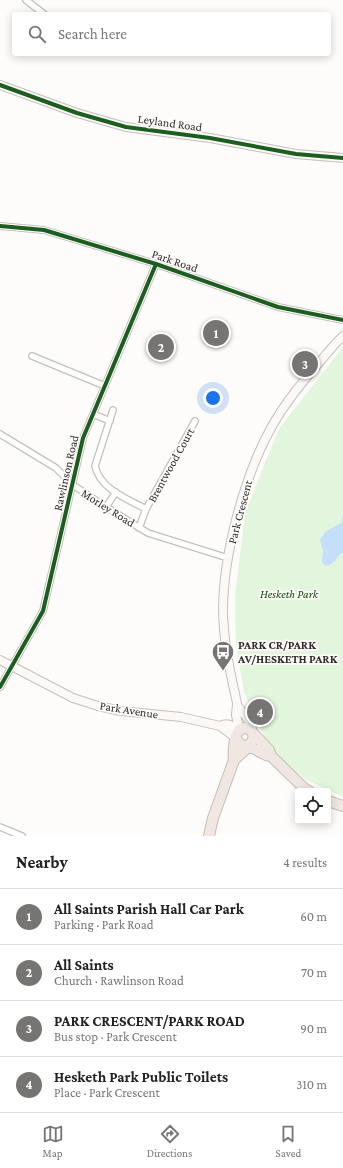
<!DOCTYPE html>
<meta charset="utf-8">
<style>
:root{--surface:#fff;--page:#f6f6f6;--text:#222;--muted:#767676;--line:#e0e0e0;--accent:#777573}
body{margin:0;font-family:"Crimson Pro",serif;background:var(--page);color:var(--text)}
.controls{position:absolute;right:12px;bottom:12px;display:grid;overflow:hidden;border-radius:4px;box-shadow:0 2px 10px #0003}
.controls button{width:36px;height:36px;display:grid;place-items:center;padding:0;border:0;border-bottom:1px solid var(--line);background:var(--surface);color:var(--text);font:20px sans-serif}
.you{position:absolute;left:213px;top:398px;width:14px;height:14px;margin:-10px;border:3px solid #fff;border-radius:50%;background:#1a73e8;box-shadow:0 0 0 6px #1a73e833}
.badge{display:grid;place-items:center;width:26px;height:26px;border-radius:50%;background:var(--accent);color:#fff;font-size:13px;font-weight:700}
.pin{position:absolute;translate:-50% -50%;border:2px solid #fff;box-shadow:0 1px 4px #0006}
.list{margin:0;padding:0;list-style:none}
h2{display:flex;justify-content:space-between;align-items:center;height:52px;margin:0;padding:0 16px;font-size:17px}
h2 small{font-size:13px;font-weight:400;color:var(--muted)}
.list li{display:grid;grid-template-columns:26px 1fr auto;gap:12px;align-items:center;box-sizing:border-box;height:56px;padding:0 16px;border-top:1px solid var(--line)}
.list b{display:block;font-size:15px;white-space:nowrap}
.list p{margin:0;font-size:13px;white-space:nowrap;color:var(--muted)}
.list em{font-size:13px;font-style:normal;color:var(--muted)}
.icon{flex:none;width:22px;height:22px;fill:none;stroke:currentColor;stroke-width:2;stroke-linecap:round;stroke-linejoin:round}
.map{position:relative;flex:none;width:343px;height:836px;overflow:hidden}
.search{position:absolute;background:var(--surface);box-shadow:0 2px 10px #0003;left:12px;right:12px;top:12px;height:44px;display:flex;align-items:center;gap:10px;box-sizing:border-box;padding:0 14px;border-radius:4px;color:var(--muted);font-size:15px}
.sheet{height:276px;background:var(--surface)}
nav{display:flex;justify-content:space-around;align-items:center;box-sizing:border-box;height:56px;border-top:1px solid var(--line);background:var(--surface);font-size:11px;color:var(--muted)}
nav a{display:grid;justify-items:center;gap:2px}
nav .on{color:var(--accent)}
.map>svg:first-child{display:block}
.green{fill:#e1f6dc}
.water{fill:#c5dff9}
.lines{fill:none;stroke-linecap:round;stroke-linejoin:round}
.street-casing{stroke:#c2c1bf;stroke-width:8}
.secondary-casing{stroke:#c2c1bf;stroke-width:10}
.highway-casing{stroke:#c6bcb6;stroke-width:12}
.street{stroke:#fffffe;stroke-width:5.5}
.secondary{stroke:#fbf8f6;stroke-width:8}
.highway{stroke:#f0e7e2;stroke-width:10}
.cycleway-casing{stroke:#fffbf9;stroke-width:6}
.cycleway{stroke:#1b5e20;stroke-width:4}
.labels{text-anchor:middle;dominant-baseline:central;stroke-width:3.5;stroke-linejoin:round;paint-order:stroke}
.street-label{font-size:12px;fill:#2e2c2b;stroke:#fffbf9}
.park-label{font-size:12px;font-style:italic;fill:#0c4b05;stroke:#fffbf9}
.poi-label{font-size:12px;font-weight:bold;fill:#2e2c2b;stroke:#fffbf9;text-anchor:start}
</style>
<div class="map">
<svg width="343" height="836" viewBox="0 0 343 836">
<rect width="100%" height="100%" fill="#fefcfa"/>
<!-- green -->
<path class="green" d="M 343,347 L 343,797 L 305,779 L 280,757 L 264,736 L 244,692 L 236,645 L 235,615 L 235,595 L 245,514 L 266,460 L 280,427 Z"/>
<!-- water -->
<path class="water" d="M 343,514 L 343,553 L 340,554 L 335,561 L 328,566 L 324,565 L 322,562 L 323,551 L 320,540 L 325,532 L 341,523 Z"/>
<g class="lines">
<!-- street casing -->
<g class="street-casing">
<path id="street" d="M 26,0 L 44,14
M 0,226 L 44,230 L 156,264 L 278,307 L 343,320
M 32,356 L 105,386
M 113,410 L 95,466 C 100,489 127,499 146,509 L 195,421
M 93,414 L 110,421
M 0,434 L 56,468 L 73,485 L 106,507 L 148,533 L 228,558
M 106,507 L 116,492
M 139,528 L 146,509
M 0,687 L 43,611 L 83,438 L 156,264
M 0,827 L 22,836"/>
</g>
<!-- secondary casing -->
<g class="secondary-casing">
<path id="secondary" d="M 0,85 L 77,113 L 126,127 L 210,138 L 296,154 L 343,158
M 0,660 L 73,698 L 98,706 L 121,711 L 181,717 L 220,726 L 236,738
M 237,705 L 251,723 L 252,731
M 220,726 C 228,722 233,726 239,730
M 240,730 C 238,725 237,720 236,715 C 236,711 237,707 237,703 C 230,672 223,640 223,608 C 224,552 244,477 271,428 C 288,397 312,371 335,344 L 343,336"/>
</g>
<!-- highway casing -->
<g class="highway-casing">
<path id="highway" d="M 254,734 L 269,750 L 271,756 L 305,789 L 309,791
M 249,746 L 266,755 L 271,756
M 234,760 C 233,754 234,737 238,732 C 243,724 252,729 254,736 L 251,744 L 246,746 L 241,745 L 236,739
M 328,801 L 343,806
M 209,836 L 213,818 L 234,760 L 249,746"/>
</g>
<!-- street -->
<use href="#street" class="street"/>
<!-- secondary -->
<use href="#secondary" class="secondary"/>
<!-- highway -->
<use href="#highway" class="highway"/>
<!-- cycleway casing -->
<g class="cycleway-casing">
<path id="cycleway" d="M 0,85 L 77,113 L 126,127 L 210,138 L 296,154 L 343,158
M 0,226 L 44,230 L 156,264 L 278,307 L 343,320
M 0,687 L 43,611 L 83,438 L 156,264"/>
</g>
<!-- cycleway -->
<use href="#cycleway" class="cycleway"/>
</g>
<!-- icons -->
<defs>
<g id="bus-pin" transform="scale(1.15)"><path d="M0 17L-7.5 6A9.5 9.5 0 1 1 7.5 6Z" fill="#777573" stroke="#fffbf9"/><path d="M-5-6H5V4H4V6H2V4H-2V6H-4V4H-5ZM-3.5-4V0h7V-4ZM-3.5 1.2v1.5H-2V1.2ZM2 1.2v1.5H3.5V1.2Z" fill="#fff"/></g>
</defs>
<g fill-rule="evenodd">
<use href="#bus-pin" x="223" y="652"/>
</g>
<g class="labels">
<!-- street labels -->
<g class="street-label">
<text transform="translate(170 123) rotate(8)">Leyland Road</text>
<text transform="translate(175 261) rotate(19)">Park Road</text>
<text transform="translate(171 465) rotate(-61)">Brentwood Court</text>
<text transform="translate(66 473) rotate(-77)">Rawlinson Road</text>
<text transform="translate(108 508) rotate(32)">Morley Road</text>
<text transform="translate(240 512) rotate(-75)">Park Crescent</text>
<text transform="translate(129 710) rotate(9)">Park Avenue</text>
</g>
<!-- park labels -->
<g class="park-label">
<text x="289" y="594">Hesketh Park</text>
</g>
<!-- poi labels -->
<g class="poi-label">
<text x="238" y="645">PARK CR/PARK<tspan x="238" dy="14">AV/HESKETH PARK</tspan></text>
</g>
</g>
</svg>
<div class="controls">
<button><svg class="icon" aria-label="locate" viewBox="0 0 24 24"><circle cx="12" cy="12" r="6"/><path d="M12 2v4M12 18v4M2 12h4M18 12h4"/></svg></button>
</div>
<div class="you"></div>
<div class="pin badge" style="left:216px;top:333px">1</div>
<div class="pin badge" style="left:161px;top:347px">2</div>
<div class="pin badge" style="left:305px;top:364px">3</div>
<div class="pin badge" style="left:260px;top:712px">4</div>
<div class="search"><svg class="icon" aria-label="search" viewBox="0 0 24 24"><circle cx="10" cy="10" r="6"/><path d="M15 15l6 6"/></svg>Search here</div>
</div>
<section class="sheet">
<h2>Nearby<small>4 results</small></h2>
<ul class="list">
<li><span class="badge">1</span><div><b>All Saints Parish Hall Car Park</b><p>Parking · Park Road</p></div><em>60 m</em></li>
<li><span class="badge">2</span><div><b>All Saints</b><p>Church · Rawlinson Road</p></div><em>70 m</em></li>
<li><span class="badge">3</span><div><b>PARK CRESCENT/PARK ROAD</b><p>Bus stop · Park Crescent</p></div><em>90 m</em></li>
<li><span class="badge">4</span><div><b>Hesketh Park Public Toilets</b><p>Place · Park Crescent</p></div><em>310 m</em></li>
</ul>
</section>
<nav>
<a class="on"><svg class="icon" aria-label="map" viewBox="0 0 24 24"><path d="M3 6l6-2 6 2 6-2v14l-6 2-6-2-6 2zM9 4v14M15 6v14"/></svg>Map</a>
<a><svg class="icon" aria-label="directions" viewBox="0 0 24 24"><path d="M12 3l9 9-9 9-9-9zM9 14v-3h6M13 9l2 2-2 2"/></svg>Directions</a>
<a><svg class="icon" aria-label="saved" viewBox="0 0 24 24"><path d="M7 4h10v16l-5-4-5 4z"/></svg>Saved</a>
</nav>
